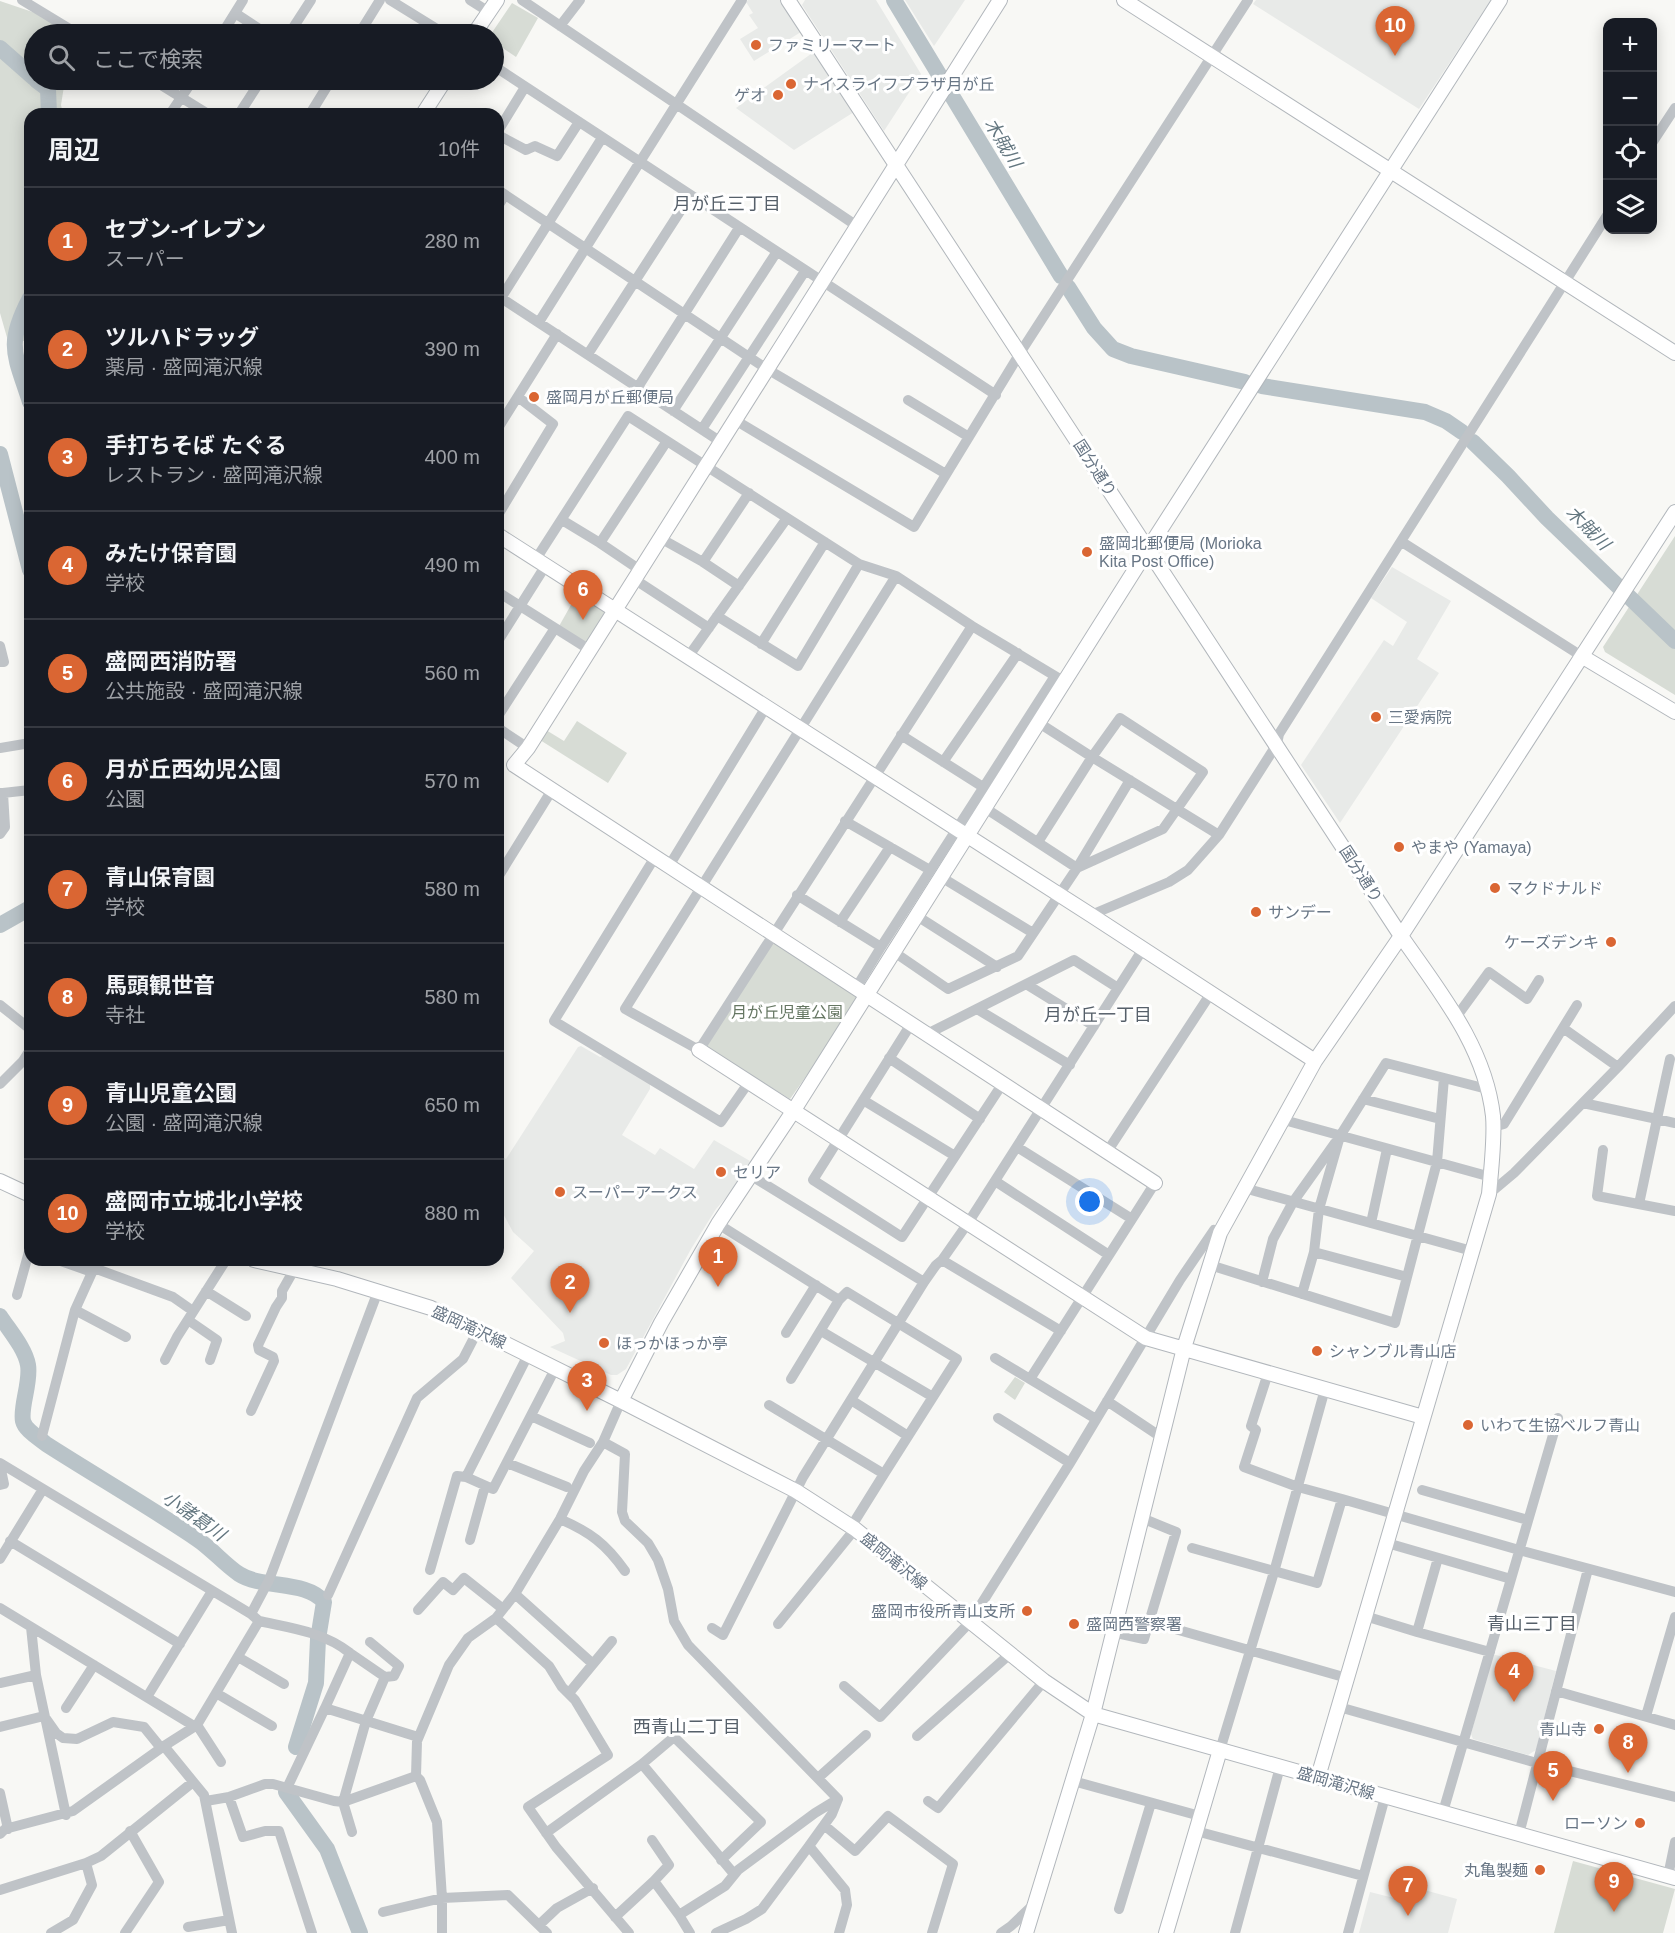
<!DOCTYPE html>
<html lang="ja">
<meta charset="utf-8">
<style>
:root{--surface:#171b24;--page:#20242c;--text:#f1f3f6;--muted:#9ea1a6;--line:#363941;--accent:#da6633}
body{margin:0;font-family:Helvetica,"Noto Sans JP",sans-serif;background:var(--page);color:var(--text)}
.controls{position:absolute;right:18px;top:18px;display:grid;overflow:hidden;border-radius:12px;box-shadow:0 3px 15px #0003}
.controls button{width:54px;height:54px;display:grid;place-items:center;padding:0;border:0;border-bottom:2px solid var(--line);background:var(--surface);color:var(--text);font:30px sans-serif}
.you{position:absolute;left:1090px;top:1202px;width:21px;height:21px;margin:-15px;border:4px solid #fff;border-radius:50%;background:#1a73e8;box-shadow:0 0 0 9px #1a73e833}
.badge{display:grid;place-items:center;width:39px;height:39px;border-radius:50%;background:var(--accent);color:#fff;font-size:20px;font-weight:700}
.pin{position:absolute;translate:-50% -50px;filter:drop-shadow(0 2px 3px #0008)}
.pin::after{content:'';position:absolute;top:32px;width:21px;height:18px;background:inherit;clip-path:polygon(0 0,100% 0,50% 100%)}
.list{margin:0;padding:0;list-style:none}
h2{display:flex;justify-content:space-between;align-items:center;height:78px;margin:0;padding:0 24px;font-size:26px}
h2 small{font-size:20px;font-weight:400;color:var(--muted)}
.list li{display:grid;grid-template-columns:39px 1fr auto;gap:18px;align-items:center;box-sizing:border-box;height:108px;padding:0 24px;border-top:2px solid var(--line)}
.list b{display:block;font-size:22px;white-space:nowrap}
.list p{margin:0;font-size:20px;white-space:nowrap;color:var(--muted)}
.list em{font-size:20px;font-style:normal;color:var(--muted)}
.icon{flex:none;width:33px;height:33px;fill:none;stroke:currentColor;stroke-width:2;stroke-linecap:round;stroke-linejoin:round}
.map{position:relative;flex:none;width:1675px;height:1933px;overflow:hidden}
.search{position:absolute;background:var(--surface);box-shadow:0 3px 15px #0003;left:24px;top:24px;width:480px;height:66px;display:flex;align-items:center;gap:15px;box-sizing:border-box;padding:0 21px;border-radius:33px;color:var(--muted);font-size:22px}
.panel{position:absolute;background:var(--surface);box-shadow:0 3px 15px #0003;left:24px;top:108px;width:480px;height:1158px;border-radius:18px}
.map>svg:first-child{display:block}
.built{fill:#e8eae8}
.green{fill:#d7dcd5}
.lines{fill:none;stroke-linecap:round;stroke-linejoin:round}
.river{stroke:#b9c3c8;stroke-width:16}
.secondary-casing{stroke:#b2b7bc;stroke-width:16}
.street{stroke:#bfc3c7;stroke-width:10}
.secondary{stroke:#fff;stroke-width:14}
.poi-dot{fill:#da6633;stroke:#fff;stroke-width:2}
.labels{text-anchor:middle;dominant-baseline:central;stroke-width:6;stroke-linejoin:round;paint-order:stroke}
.poi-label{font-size:16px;fill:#687685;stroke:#fff;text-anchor:start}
.street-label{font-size:16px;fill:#687685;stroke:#fff}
.park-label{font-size:16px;fill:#667763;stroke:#fff}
.water-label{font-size:18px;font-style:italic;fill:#647780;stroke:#fff}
.neighbourhood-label{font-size:18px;fill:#56606a;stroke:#fff}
</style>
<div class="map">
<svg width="1675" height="1933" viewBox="0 0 1675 1933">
<rect width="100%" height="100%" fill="#f8f8f5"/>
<!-- built -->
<path class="built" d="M 748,0 L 781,0 L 801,32 L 754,61 L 740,39 L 758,28 L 749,15 L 753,13 L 746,2 Z
M 805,0 L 876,0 L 921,74 L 884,131 L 802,5 Z
M 905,0 L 965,0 L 934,46 Z
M 1256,0 L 1491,0 L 1419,109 L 1253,4 Z
M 815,51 L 854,112 L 794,150 L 736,108 Z
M 1392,567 L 1451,601 L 1417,659 L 1439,673 L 1340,823 L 1301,765 L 1384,640 L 1393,646 L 1407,622 L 1371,598 Z
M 581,1046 L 600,1057 L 606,1055 L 650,1083 L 650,1089 L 622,1135 L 655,1155 L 660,1148 L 694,1169 L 714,1140 L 750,1161 L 730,1193 L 716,1209 L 691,1249 L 626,1369 L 617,1375 L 611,1375 L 550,1347 L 565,1341 L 563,1333 L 511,1278 L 534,1251 L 513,1232 L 498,1204 L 498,1154 L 506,1159 L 578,1047 Z
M 1492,1654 L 1556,1671 L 1536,1750 L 1528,1755 L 1473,1739 L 1471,1734 Z
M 1399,1883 L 1457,1899 L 1448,1933 L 1359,1933 L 1370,1892 L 1394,1898 Z"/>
<!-- green -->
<path class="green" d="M 0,1 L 74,26 L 72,34 L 34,34 L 34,80 L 65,80 L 61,105 L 63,114 L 30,114 L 30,341 L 8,341 L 0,313 Z
M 512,3 L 538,18 L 516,57 L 494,42 L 494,34 L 491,34 Z
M 1675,536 L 1675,695 L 1605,652 L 1603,647 Z
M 576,596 L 608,613 L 589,646 L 558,628 Z
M 577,721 L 627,753 L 608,783 L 540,740 L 546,730 L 564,741 Z
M 771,937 L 863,996 L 790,1099 L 705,1047 Z
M 1015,1377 L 1025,1383 L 1015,1400 L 1004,1392 Z
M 1573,1861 L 1675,1889 L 1663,1933 L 1554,1933 Z"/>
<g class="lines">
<!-- river -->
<path class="river" d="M 894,0 L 1061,276
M 0,48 L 34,78
M 36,80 L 48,89 L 49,114
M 1068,287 L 1094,328 L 1113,349 L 1131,356 L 1245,382
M 30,298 C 5,345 15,355 30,402
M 1262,386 L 1425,412 L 1446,421 L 1462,432
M 1473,442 L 1508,476 L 1547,518 L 1675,641
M 0,454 L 30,570
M 0,925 L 30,908
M 0,1316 C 9,1330 25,1348 28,1365 C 31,1382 20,1407 23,1421 C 25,1430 39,1438 46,1444 C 96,1476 148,1506 197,1539 C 212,1549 224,1564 239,1574 C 262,1589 307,1580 324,1602 L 318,1639 L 316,1683 L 296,1747
M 286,1792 L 327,1849 L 360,1933"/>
<!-- secondary casing -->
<g class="secondary-casing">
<path id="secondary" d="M 788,0 L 1401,936 C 1439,991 1485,1046 1493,1116 C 1495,1138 1491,1171 1489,1194 L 1318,1777
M 1000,0 L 528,748 L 514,765 L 1155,1183
M 1124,0 L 1675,353
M 474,34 L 497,0
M 423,114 L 445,80
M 498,535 L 1091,915 L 1315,1061
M 1583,657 L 1675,712
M 699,1050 L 1146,1338 L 1423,1417
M 0,1181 L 30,1195
M 254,1260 L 337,1279 L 431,1308 L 478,1330 L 621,1401 L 796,1491 L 855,1529 L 1044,1681 L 1093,1714 L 1675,1878
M 621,1401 L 661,1323 L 718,1224 L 794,1110 L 1148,549 L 1500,0
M 1026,1933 L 1093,1714 L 1184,1348 L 1220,1233 L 1315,1061 L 1401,936 L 1675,512
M 1166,1933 L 1220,1750"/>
</g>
<!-- street -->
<path class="street" d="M 22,0 L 78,34
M 390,0 L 445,34
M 470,0 L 489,12
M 522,0 L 857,226
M 235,13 L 267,34
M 560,26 L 580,0
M 222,34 L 243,0
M 289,34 L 311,0
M 359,34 L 380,0
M 494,66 L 996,395
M 153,80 L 208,114
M 170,114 L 193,80
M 239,114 L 261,80
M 310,114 L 331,80
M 498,131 L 525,87
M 498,135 L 526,150 L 535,146 L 557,156 L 579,122
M 1652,143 L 1675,108
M 498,190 L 767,369 L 946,474
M 498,206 L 505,195
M 498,296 L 721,442
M 501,298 L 602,138
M 539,322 L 742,0
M 588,354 L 690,196
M 638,387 L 739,228
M 908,400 L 969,437
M 673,411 L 776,253
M 735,420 L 914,527 L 1020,353 L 1248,0
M 498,428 L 557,334
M 702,429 L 805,271
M 498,515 L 553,424 L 518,397
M 562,520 L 600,543
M 660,538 L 703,562
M 1402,542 L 1583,657
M 536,559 L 628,416 L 859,564 L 896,576 L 972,626 L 1065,682
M 640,570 L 600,543 L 667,441
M 896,576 L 625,1009 L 699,1050 L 972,626
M 634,579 L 709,628
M 739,586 L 703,562 L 749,493
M 498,592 L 590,650
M 717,616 L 798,666 L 859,564
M 498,641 L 546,565
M 761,644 L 825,542
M 0,646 L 4,662 L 0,662
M 688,657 L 787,518
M 498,716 L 555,628
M 498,728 L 528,748
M 901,735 L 983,787
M 0,748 L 30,743
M 943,762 L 1018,653
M 0,793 L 3,793 L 5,827 L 0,834
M 3,793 L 30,790
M 985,808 L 1077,868 L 1130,780
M 845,821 L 930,870
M 1038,842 L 1092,757 L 1219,835
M 655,857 L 554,1021 L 721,1122 L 749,1082
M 669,866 L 766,707
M 498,877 L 552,790
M 941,877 L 1033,933
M 797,895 L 881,947 L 1055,676
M 1091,915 L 1169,882 L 1188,870 L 1219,835 L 1277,744 L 1279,734 L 1608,214
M 917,916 L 997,967
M 840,922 L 890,847
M 894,952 L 948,989 L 1018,956 L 1077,868 L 1163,829 L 1203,772 L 1120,718 L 1092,757 L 1039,723
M 1026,984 L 1094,1026
M 856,988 L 881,947
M 0,1005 L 30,1029
M 977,1009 L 1070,1065
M 1457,1016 L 1489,972 L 1527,999 L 1539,980
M 911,1024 L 813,1180 L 902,1237 L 1003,1083
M 1563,1028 L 1618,1067
M 927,1034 L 1074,960 L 1118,988
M 889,1058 L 980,1119
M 1670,1059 L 1657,1119 L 1675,1123
M 0,1084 L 23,1061 L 30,1050
M 1363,1099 L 1440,1119
M 863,1100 L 955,1156
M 1583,1103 L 1657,1119 L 1639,1204
M 1284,1120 L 1491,1177
M 1493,1127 L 1504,1124 L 1577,1005
M 1017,1147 L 1132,1219
M 1603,1150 L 1597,1196 L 1675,1211
M 1107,1152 L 1211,993
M 750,1175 L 924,1282
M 995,1181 L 1109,1255
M 1244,1188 L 1472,1251
M 1489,1194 L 1514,1173 L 1618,1067 L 1675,1006
M 1371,1223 L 1387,1149
M 718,1224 L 839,1300 L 791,1379
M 58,1260 L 92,1272
M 942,1260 L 1061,1331
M 1210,1265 L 1395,1323 L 1437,1162 L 1444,1078
M 1407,1277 L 1314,1252 L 1319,1209 L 1340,1136 L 1386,1063 L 1487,1089
M 1262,1282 L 1273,1239 L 1293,1202 L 1335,1143
M 206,1291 L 246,1316
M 1302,1294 L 1314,1252
M 17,1295 L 30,1248
M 75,1310 L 126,1337
M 188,1320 L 217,1340 L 210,1360
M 821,1331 L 933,1397
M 786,1333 L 816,1285
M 995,1358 L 1096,1419
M 165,1360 L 177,1337 L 226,1260
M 1268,1373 L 1251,1426 L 1256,1430 L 1244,1467 L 1298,1487 L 1342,1499
M 1030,1379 L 1155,1183
M 851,1400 L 908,1436
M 1107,1401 L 1161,1437
M 769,1405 L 884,1474 L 957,1359 L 847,1292 L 839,1300
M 251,1411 L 274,1361 L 273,1357 L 259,1350 L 258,1345 L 276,1307 L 282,1298 L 282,1291 L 295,1268
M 531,1416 L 590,1443
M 998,1418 L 1070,1463
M 42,1436 L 75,1310 L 94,1268 L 173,1297 L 193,1311
M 603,1442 L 625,1454 L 622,1512 L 625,1521 L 648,1543 L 658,1560 L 668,1589 L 674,1621 L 688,1645 L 838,1799
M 0,1463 L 251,1614 L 259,1621 L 197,1725 L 164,1746 L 204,1795 L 232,1933
M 507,1463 L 567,1487
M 0,1465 L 4,1484 L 0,1485
M 466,1477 L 528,1355
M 1422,1490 L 1528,1520
M 560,1519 C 590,1532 606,1544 625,1571
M 851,1527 L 884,1474
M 470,1540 L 485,1486
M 10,1541 L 180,1644
M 1387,1543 L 1511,1579
M 1192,1548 L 1317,1583 L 1342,1499 L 1519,1550 L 1675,1592
M 1438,1558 L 1417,1632 L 1490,1652
M 0,1559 L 43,1489
M 430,1570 L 457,1476 L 466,1477 L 493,1489 L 555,1369
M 515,1594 L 593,1664
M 328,1595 L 417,1398 L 463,1359 L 478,1330
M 0,1608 L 194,1726
M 418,1610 L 443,1582 L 453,1590 L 464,1578 L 503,1609
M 251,1614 L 269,1580 L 378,1291
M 1365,1616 L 1417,1632
M 496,1618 L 549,1666 L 562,1687 L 575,1700 L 608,1755 L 528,1807 L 556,1847 L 629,1933
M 259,1621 C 291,1628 324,1632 350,1653 L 325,1708 L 418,1737
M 778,1624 L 855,1529
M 31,1627 L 36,1675 L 66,1815
M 712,1628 L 723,1635 L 803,1477 L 924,1282 L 936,1265 L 942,1260 L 968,1223 L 1143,949
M 1175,1629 L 1347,1678
M 1112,1632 L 1144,1639 L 1176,1532 L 1144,1519
M 350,1653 L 385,1677
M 238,1657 L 284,1684
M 0,1683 L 36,1675
M 844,1686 L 880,1717 L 970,1622 L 1070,1463 L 1180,1280 L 1214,1230 L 1220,1233
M 1556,1691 L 1675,1725
M 216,1693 L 272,1726
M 569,1693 L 612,1641
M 147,1697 L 212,1591
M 1339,1707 L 1537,1763 L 1675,1797
M 66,1708 L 94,1665
M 1646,1716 L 1675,1617
M 197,1725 L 221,1762
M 0,1727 L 44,1716 L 56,1733 L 63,1738 L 77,1739 L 113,1722 L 144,1727 L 161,1748
M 917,1736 L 1010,1654
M 1220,1750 L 1274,1572 L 1325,1389
M 642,1764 L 674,1737 L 761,1822 L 721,1860
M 818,1778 L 866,1735
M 1073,1781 L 1200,1816
M 287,1788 L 325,1708
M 0,1793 L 8,1829
M 229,1797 L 243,1837 L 265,1831 L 279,1831 L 312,1933
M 838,1799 L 832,1814 L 809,1846 L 845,1890 L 847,1905 L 839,1933
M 206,1801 L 229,1797 L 265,1784 L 273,1784 L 334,1801 L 343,1802 L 416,1776
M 928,1801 L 938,1808 L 1044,1681
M 1443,1812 L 1558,1418
M 824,1825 L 855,1851 L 888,1816 L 953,1864 L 932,1933
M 1196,1831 L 1363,1876
M 352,1832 L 343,1802 L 366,1721 L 385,1677 L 394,1676 L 399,1666 L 370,1642
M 546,1833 L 642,1764 L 734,1874
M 0,1834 L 5,1829 L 73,1811 L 164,1746
M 1519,1834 L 1588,1569
M 652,1840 L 669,1865 L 654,1881 L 679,1915
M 1668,1876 L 1675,1842
M 0,1890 L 86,1863
M 1119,1909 L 1151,1803
M 383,1912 L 442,1898 L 508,1895 L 547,1933
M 615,1917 L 654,1881
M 539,1925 L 557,1908 L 593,1888
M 188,1927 L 229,1920
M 51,1933 L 73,1920 L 92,1885 L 86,1863 L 101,1856 L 193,1782
M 125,1933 L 159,1882 L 130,1831
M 442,1933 L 442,1898 L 437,1822 L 420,1780 L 416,1776 L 417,1741 L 449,1665 L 468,1638 L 496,1618 L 515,1594 L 560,1519 L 584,1471 L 603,1442 L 621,1401
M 690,1933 L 679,1915 L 725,1886 L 738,1870 L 815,1813 L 838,1799
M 716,1933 L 746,1919 L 762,1909 L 809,1846
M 1001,1933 L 1011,1926 L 1034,1904
M 1235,1933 L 1280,1767
M 1348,1933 L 1385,1797"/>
<!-- secondary -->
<use href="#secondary" class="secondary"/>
</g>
<!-- markers -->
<g class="poi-dot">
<circle cx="756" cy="45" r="6"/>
<circle cx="791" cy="84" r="6"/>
<circle cx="778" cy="95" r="6"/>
<circle cx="534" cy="397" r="6"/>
<circle cx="1087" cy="552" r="6"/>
<circle cx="1376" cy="717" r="6"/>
<circle cx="1399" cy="847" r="6"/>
<circle cx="1495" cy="888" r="6"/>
<circle cx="1256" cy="912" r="6"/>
<circle cx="1611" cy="942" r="6"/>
<circle cx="721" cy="1172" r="6"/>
<circle cx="560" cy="1192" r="6"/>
<circle cx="604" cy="1343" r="6"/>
<circle cx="1317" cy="1351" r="6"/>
<circle cx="1468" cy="1425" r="6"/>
<circle cx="1027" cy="1611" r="6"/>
<circle cx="1074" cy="1624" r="6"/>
<circle cx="1599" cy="1729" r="6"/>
<circle cx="1640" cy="1823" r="6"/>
<circle cx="1540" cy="1870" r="6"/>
</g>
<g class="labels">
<!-- poi labels -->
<g class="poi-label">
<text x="768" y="45">ファミリーマート</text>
<text x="803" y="84">ナイスライフプラザ月が丘</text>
<text x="766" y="95" text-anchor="end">ゲオ</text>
<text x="546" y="397">盛岡月が丘郵便局</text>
<text x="1099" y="543">盛岡北郵便局 (Morioka<tspan x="1099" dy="18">Kita Post Office)</tspan></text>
<text x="1388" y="717">三愛病院</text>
<text x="1411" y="847">やまや (Yamaya)</text>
<text x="1507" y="888">マクドナルド</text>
<text x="1268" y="912">サンデー</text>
<text x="1599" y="942" text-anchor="end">ケーズデンキ</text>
<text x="733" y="1172">セリア</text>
<text x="572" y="1192">スーパーアークス</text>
<text x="616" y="1343">ほっかほっか亭</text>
<text x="1329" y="1351">シャンブル青山店</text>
<text x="1480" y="1425">いわて生協ベルフ青山</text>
<text x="1015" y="1611" text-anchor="end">盛岡市役所青山支所</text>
<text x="1086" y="1624">盛岡西警察署</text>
<text x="1587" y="1729" text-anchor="end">青山寺</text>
<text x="1628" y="1823" text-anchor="end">ローソン</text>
<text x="1528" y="1870" text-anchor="end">丸亀製麺</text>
</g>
<!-- street labels -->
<g class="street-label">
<text transform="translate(1095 468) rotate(57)">国分通り</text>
<text transform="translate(1361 874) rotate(57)">国分通り</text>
<text transform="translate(469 1327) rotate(25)">盛岡滝沢線</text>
<text transform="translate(894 1561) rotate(39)">盛岡滝沢線</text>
<text transform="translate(1336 1783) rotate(16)">盛岡滝沢線</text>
</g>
<!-- park labels -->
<g class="park-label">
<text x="787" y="1012">月が丘児童公園</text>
</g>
<!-- water labels -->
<g class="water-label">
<text transform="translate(1003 143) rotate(59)">木賊川</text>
<text transform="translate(1588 528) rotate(45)">木賊川</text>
<text transform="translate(194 1516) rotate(35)">小諸葛川</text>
</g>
<!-- neighbourhood labels -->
<g class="neighbourhood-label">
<text x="727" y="204">月が丘三丁目</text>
<text x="1098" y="1015">月が丘一丁目</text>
<text x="1532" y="1624">青山三丁目</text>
<text x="687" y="1727">西青山二丁目</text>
</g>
</g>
</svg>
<div class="controls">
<button>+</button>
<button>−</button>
<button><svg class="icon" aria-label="locate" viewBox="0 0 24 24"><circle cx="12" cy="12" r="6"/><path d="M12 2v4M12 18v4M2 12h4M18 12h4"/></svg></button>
<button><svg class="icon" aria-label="layers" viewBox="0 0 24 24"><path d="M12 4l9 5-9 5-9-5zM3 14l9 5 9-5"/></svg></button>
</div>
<div class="you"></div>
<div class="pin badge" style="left:718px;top:1287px">1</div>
<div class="pin badge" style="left:570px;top:1313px">2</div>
<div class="pin badge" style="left:587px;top:1411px">3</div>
<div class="pin badge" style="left:1514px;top:1702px">4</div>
<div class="pin badge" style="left:1553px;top:1801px">5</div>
<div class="pin badge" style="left:583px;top:620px">6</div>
<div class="pin badge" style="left:1408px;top:1916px">7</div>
<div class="pin badge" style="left:1628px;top:1773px">8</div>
<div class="pin badge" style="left:1614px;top:1912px">9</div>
<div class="pin badge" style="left:1395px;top:56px">10</div>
<div class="search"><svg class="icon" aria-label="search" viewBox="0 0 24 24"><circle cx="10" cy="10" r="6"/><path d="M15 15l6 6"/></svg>ここで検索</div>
<section class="panel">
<h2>周辺<small>10件</small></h2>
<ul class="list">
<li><span class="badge">1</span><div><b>セブン-イレブン</b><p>スーパー</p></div><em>280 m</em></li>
<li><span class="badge">2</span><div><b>ツルハドラッグ</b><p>薬局 · 盛岡滝沢線</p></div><em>390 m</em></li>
<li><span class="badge">3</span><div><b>手打ちそば たぐる</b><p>レストラン · 盛岡滝沢線</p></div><em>400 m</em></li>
<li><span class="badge">4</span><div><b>みたけ保育園</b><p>学校</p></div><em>490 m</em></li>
<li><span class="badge">5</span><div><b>盛岡西消防署</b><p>公共施設 · 盛岡滝沢線</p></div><em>560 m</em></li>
<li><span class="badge">6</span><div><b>月が丘西幼児公園</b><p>公園</p></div><em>570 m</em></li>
<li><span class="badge">7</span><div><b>青山保育園</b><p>学校</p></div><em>580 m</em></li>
<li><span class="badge">8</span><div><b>馬頭観世音</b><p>寺社</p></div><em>580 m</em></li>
<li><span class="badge">9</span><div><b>青山児童公園</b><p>公園 · 盛岡滝沢線</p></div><em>650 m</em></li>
<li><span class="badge">10</span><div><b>盛岡市立城北小学校</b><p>学校</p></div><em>880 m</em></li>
</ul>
</section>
</div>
